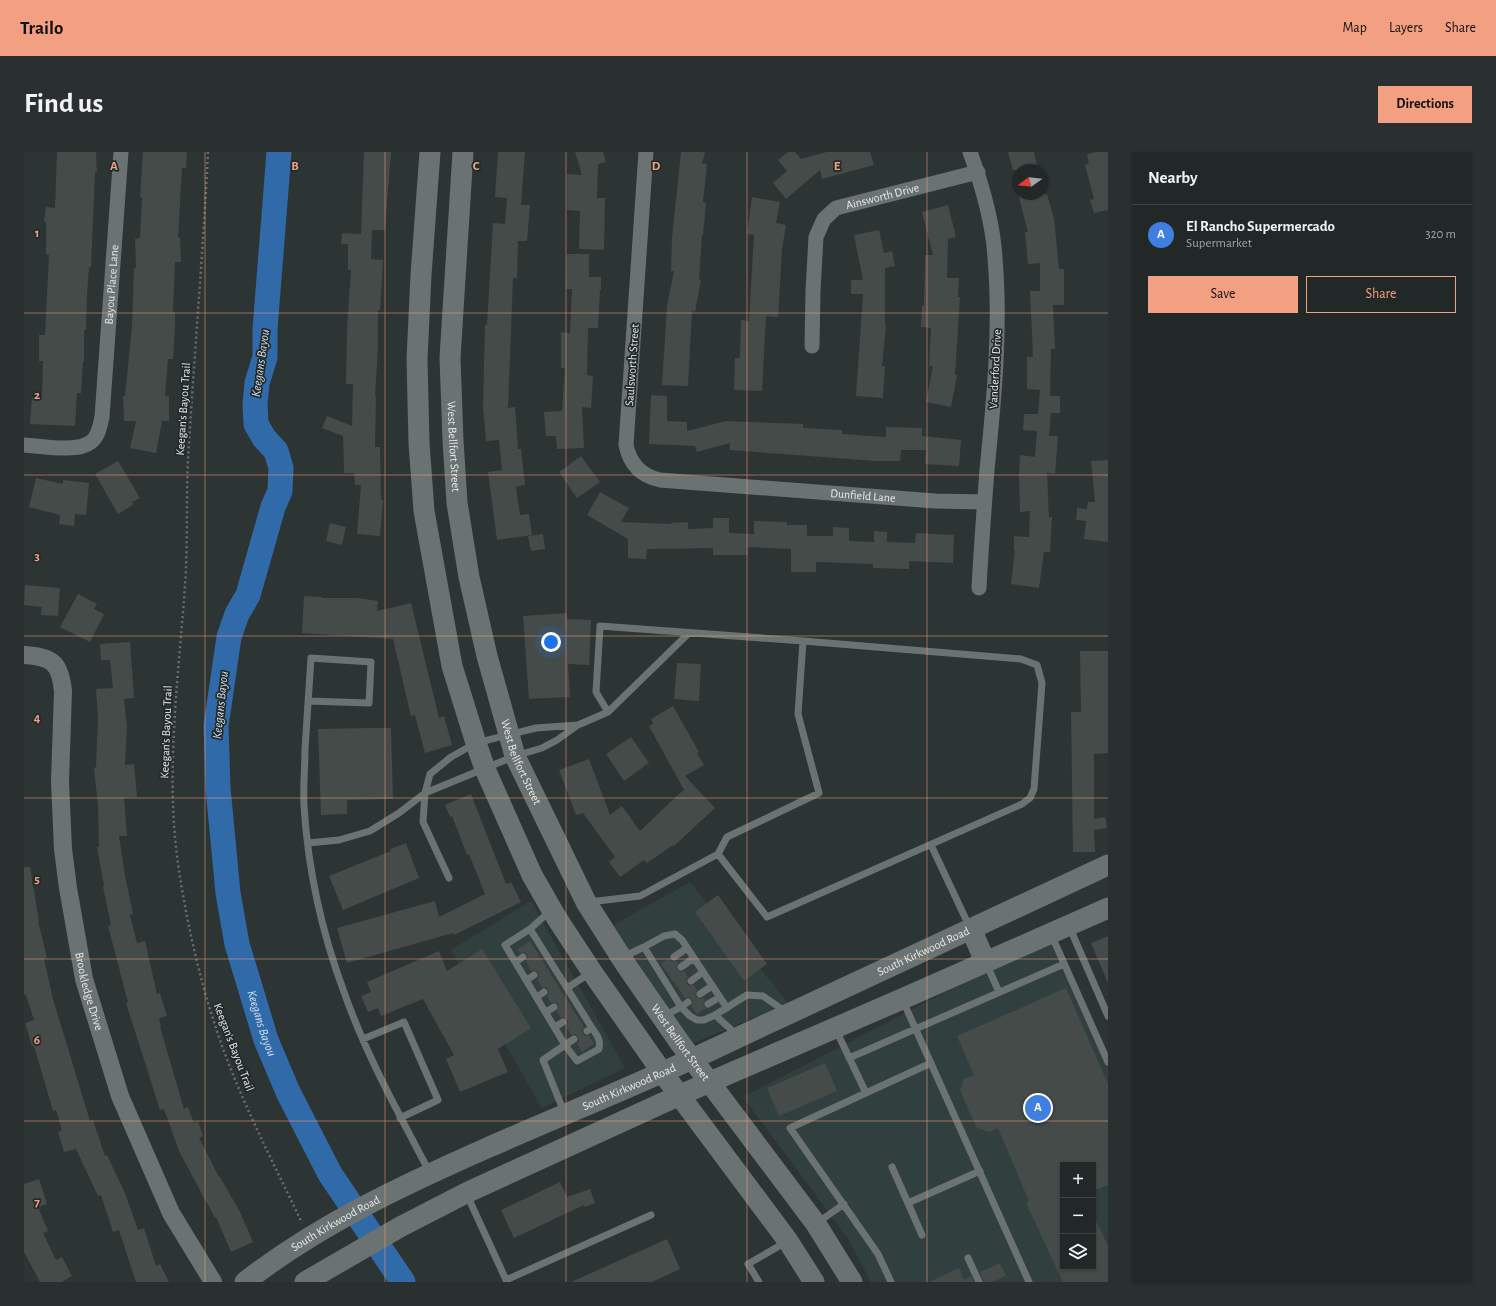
<!DOCTYPE html>
<meta charset="utf-8">
<style>
:root{--surface:#222727;--page:#2a2f2f;--text:#f1f3f6;--muted:#a2a5a7;--line:#3f4444;--accent:#f39f82}
body{margin:0;font-family:"Alegreya Sans",sans-serif;background:var(--page);color:var(--text)}
.controls{position:absolute;right:12px;bottom:12px;display:grid;overflow:hidden;border-radius:0px;box-shadow:0 1px 3px #0004}
.controls button{width:36px;height:36px;display:grid;place-items:center;padding:0;border:0;border-bottom:1px solid var(--line);background:var(--surface);color:var(--text);font:20px sans-serif}
.compass{position:absolute;left:988px;top:12px;width:36px;height:36px;border-radius:50%;background:var(--surface);box-shadow:0 1px 3px #0004;rotate:255deg}
.you{position:absolute;left:527px;top:490px;width:14px;height:14px;margin:-10px;border:3px solid #fff;border-radius:50%;background:#1a73e8;box-shadow:0 0 0 6px #1a73e833}
.badge{display:grid;place-items:center;width:26px;height:26px;border-radius:50%;background:var(--accent);color:#fff;font-size:13px;font-weight:700}
.pin{position:absolute;translate:-50% -50%;border:2px solid #fff;box-shadow:0 1px 4px #0006}
.list{margin:0;padding:0;list-style:none}
h2{display:flex;justify-content:space-between;align-items:center;height:52px;margin:0;padding:0 16px;font-size:17px}
h2 small{font-size:13px;font-weight:400;color:var(--muted)}
.list li{display:grid;grid-template-columns:26px 1fr auto;gap:12px;align-items:center;box-sizing:border-box;height:60px;padding:0 16px;border-top:1px solid var(--line)}
.list b{display:block;font-size:15px;white-space:nowrap}
.list p{margin:0;font-size:13px;white-space:nowrap;color:var(--muted)}
.list em{font-size:13px;font-style:normal;color:var(--muted)}
.actions{display:flex;gap:8px;padding:12px 16px}
.actions a{flex:1;padding:9px 0;border:1px solid var(--accent);border-radius:0px;text-align:center;font-size:14px;color:var(--accent)}
.actions .main{background:var(--accent);color:#111}
.icon{flex:none;width:22px;height:22px;fill:none;stroke:currentColor;stroke-width:2;stroke-linecap:round;stroke-linejoin:round}
.map{position:relative;flex:none;width:1084px;height:1130px;overflow:hidden;border-radius:0px}
header{display:flex;align-items:center;gap:24px;box-sizing:border-box;height:56px;padding:0 20px;background:var(--accent);color:#111}
header strong{font-size:19px}
nav{display:flex;gap:22px;margin-inline-start:auto;font-size:14px}
.intro{display:flex;align-items:center;justify-content:space-between;box-sizing:border-box;height:96px;padding:0 24px}
h1{margin:0;font-size:28px}
.button{padding:10px 18px;border-radius:0px;background:var(--accent);color:#111;font-size:14px;font-weight:700}
main{display:flex;gap:24px;padding:0 24px}
aside{flex:1;background:var(--surface);border-radius:0px;box-shadow:0 1px 3px #0004}
.map>svg:first-child{display:block}
.built{fill:#31403f;fill-rule:evenodd}
.lines{fill:none;stroke-linecap:round;stroke-linejoin:round}
.river{stroke:#316aa8;stroke-width:25}
.building{fill:#454b48}
.path{stroke:#696f6f;stroke-width:2.5;stroke-dasharray:2 3;stroke-linecap:butt}
.service{stroke:#6b7372;stroke-width:7}
.minor{stroke:#6b7372;stroke-width:15}
.tertiary{stroke:#6b7372;stroke-width:18}
.secondary{stroke:#6b7372;stroke-width:21}
.grid{fill:none;stroke:#f39f82;stroke-width:1;stroke-opacity:0.55}
.labels{text-anchor:middle;dominant-baseline:central;stroke-width:3.5;stroke-linejoin:round;paint-order:stroke}
.street-label{font-size:12px;fill:#e6eaea;stroke:#232a2a}
.water-label{font-size:13px;font-style:italic;fill:#d0dff1;stroke:#232a2a}
.grid-label{font-size:13px;text-anchor:middle;font-weight:bold;fill:#f39f82;stroke:#232a2a;stroke-width:3.5;stroke-linejoin:round;paint-order:stroke}
</style>
<header>
<strong>Trailo</strong>
<nav><a>Map</a><a>Layers</a><a>Share</a></nav>
</header>
<div class="intro"><h1>Find us</h1><a class="button">Directions</a></div>
<main>
<div class="map">
<svg width="1084" height="1130" viewBox="0 0 1084 1130">
<rect width="100%" height="100%" fill="#2d3434"/>
<!-- built -->
<path class="built" d="M 666,730 L 764,851 L 667,892 L 586,775 Z
M 507,749 L 601,916 L 518,956 L 427,798 Z
M 1026,786 L 1084,905 L 1084,1130 L 847,1130 L 823,1085 L 719,945 ZM 1039,1013 L 1069,1013 L 1069,1115 L 1039,1115 Z"/>
<g class="lines">
<!-- river -->
<path class="river" id="s1" d="M 255,0 L 241,177 L 241,205 L 233,231 L 231,252 L 232,272 L 240,286 L 252,299 L 257,316 L 256,339 L 249,355 L 224,443 L 213,462 L 205,485 L 192,574 L 194,636 L 204,741 L 213,792 L 242,888 L 264,940 L 306,1022 L 379,1130"/>
</g>
<!-- building -->
<path class="building" d="M 33,0 L 72,0 L 73,20 L 71,20 L 67,115 L 65,115 L 63,143 L 62,178 L 60,178 L 60,210 L 59,210 L 57,241 L 53,241 L 51,274 L 6,272 L 8,245 L 18,246 L 19,209 L 15,209 L 15,183 L 21,183 L 25,103 L 22,102 L 22,69 L 20,70 L 22,55 L 31,56 Z
M 119,0 L 163,0 L 162,16 L 158,16 L 154,85 L 156,85 L 157,110 L 151,110 L 149,160 L 151,160 L 151,175 L 149,207 L 144,207 L 141,244 L 145,244 L 145,269 L 138,269 L 132,301 L 106,296 L 112,269 L 100,269 L 99,244 L 101,244 L 108,174 L 110,116 L 112,116 L 111,87 L 116,86 L 118,46 L 116,45 Z
M 340,0 L 367,0 L 361,78 L 348,78 L 347,107 L 359,108 L 356,158 L 354,158 L 354,195 L 351,243 L 352,243 L 351,295 L 356,295 L 357,348 L 359,348 L 356,384 L 333,382 L 337,333 L 331,333 L 330,321 L 320,321 L 319,284 L 298,276 L 303,264 L 328,274 L 329,232 L 322,232 L 323,175 L 327,118 L 324,118 L 324,92 L 317,92 L 318,81 L 337,82 Z
M 474,0 L 501,0 L 497,53 L 506,53 L 503,89 L 494,89 L 493,126 L 489,126 L 484,256 L 491,255 L 494,297 L 497,297 L 501,333 L 492,335 L 496,363 L 505,362 L 508,383 L 473,388 L 464,320 L 478,318 L 475,288 L 462,289 L 459,254 L 461,173 L 463,173 L 469,71 L 481,72 L 483,46 L 471,45 Z
M 551,0 L 579,0 L 582,10 L 574,12 L 573,46 L 581,46 L 580,98 L 555,97 L 556,59 L 543,58 L 543,22 L 558,23 Z
M 657,0 L 681,0 L 678,11 L 683,12 L 679,50 L 682,51 L 679,83 L 678,83 L 675,128 L 677,128 L 671,160 L 668,159 L 664,234 L 638,233 L 643,154 L 650,119 L 647,119 L 648,86 Z
M 764,0 L 771,0 L 777,7 L 803,0 L 846,0 L 850,13 L 798,27 L 796,18 L 762,47 L 749,31 L 763,19 L 754,8 Z
M 984,0 L 1010,0 L 1014,18 L 989,18 Z
M 1072,0 L 1084,0 L 1084,58 L 1070,61 L 1066,48 L 1070,47 L 1061,13 L 1065,12 L 1063,2 Z
M 994,42 L 1023,42 L 1030,67 L 1035,117 L 1040,117 L 1040,153 L 1029,153 L 1031,197 L 1027,197 L 1026,244 L 1036,244 L 1036,261 L 1027,261 L 1025,284 L 1034,284 L 1031,322 L 1023,321 L 1025,365 L 1028,365 L 1026,400 L 1020,400 L 1015,436 L 987,432 L 991,398 L 990,398 L 990,384 L 1005,385 L 1006,359 L 996,360 L 995,323 L 996,303 L 1011,305 L 1013,279 L 999,278 L 1000,262 L 1014,262 L 1016,238 L 1003,237 L 1003,205 L 1009,205 L 1006,139 L 1016,139 L 1016,111 L 1004,112 L 1001,80 L 1004,80 Z
M 728,45 L 756,50 L 752,71 L 762,73 L 758,97 L 754,165 L 742,164 L 738,239 L 710,238 L 711,206 L 716,206 L 717,168 L 725,169 L 730,83 L 723,82 Z
M 924,53 L 932,85 L 924,87 L 923,126 L 935,126 L 934,145 L 936,145 L 931,223 L 933,223 L 927,255 L 902,250 L 909,214 L 905,214 L 907,176 L 897,175 L 898,153 L 900,154 L 901,103 L 909,103 L 898,60 Z
M 855,78 L 860,101 L 868,99 L 871,114 L 861,116 L 861,173 L 862,174 L 858,214 L 861,214 L 859,246 L 832,244 L 839,142 L 827,142 L 827,128 L 839,128 L 830,83 Z
M 543,102 L 565,102 L 565,125 L 577,125 L 577,138 L 576,138 L 574,176 L 564,176 L 563,223 L 569,224 L 567,256 L 558,255 L 560,296 L 533,297 L 532,284 L 522,284 L 520,260 L 538,259 L 541,216 L 537,216 L 537,180 L 546,181 L 548,137 L 542,137 Z
M 627,243 L 643,244 L 643,269 L 663,270 L 663,279 L 702,269 L 779,272 L 779,276 L 818,278 L 818,282 L 862,285 L 862,275 L 898,276 L 898,284 L 937,288 L 935,314 L 901,312 L 902,298 L 877,298 L 876,309 L 852,309 L 706,298 L 706,291 L 673,300 L 671,294 L 625,292 Z
M 557,304 L 576,330 L 553,346 L 535,320 Z
M 1084,308 L 1084,390 L 1060,387 L 1062,369 L 1052,368 L 1053,356 L 1063,357 L 1064,350 L 1071,350 L 1067,309 Z
M 94,309 L 116,346 L 108,350 L 109,353 L 94,362 L 71,322 Z
M 12,326 L 39,332 L 39,328 L 65,331 L 62,363 L 51,362 L 50,374 L 35,372 L 36,363 L 5,355 Z
M 576,340 L 605,356 L 597,370 L 647,372 L 647,371 L 664,370 L 664,377 L 689,376 L 689,366 L 705,366 L 705,381 L 730,382 L 730,369 L 763,370 L 763,373 L 783,373 L 783,384 L 809,384 L 809,375 L 825,376 L 825,389 L 850,390 L 850,379 L 863,380 L 863,390 L 891,391 L 892,381 L 930,383 L 929,411 L 885,409 L 885,417 L 849,416 L 849,412 L 792,410 L 792,420 L 767,420 L 767,397 L 724,395 L 724,403 L 689,403 L 689,396 L 623,397 L 622,407 L 604,406 L 604,387 L 563,363 Z
M 306,371 L 322,375 L 318,393 L 302,389 Z
M 519,382 L 521,397 L 507,399 L 504,384 Z
M 1,433 L 36,436 L 34,464 L 17,463 L 18,455 L 0,453 Z
M 54,442 L 73,452 L 70,457 L 80,462 L 66,490 L 36,475 Z
M 280,444 L 298,445 L 298,446 L 333,446 L 354,449 L 353,459 L 387,451 L 415,566 L 420,564 L 428,593 L 401,601 L 391,563 L 387,564 L 369,487 L 278,481 Z
M 543,461 L 543,467 L 567,468 L 565,513 L 544,512 L 546,545 L 505,547 L 499,464 Z
M 106,490 L 110,546 L 100,547 L 103,575 L 101,613 L 110,612 L 113,645 L 100,646 L 103,684 L 95,684 L 101,724 L 109,762 L 106,763 L 113,791 L 121,789 L 133,842 L 136,841 L 143,864 L 135,866 L 137,875 L 136,875 L 160,957 L 164,955 L 170,971 L 174,969 L 179,984 L 175,986 L 195,1025 L 196,1025 L 216,1060 L 229,1090 L 207,1100 L 192,1065 L 191,1066 L 171,1029 L 155,999 L 140,957 L 136,958 L 102,851 L 104,850 L 84,774 L 87,773 L 79,735 L 80,734 L 73,695 L 75,695 L 74,654 L 70,616 L 72,615 L 74,566 L 72,537 L 89,536 L 86,508 L 77,508 L 76,492 Z
M 1056,499 L 1084,499 L 1084,601 L 1070,602 L 1070,667 L 1081,665 L 1083,676 L 1070,678 L 1071,700 L 1049,700 L 1047,560 L 1057,560 Z
M 653,511 L 677,512 L 675,549 L 650,547 Z
M 649,554 L 675,600 L 673,601 L 680,613 L 661,624 L 691,656 L 650,694 L 649,693 L 623,711 L 620,708 L 596,725 L 585,710 L 591,705 L 559,661 L 552,663 L 535,618 L 565,607 L 586,663 L 598,654 L 616,679 L 655,642 L 660,638 L 625,574 L 629,572 L 627,567 Z
M 347,576 L 367,576 L 369,647 L 323,648 L 323,662 L 297,663 L 294,577 Z
M 607,585 L 625,611 L 600,629 L 582,602 Z
M 447,642 L 482,732 L 487,730 L 497,750 L 430,783 L 429,781 L 323,811 L 313,776 L 411,749 L 415,765 L 461,742 L 445,702 L 443,703 L 428,664 L 426,665 L 421,653 Z
M 382,691 L 395,726 L 319,758 L 305,724 L 367,699 L 366,697 Z
M 0,715 L 6,715 L 15,769 L 14,769 L 23,806 L 20,807 L 29,847 L 66,969 L 69,968 L 81,1004 L 83,1003 L 101,1041 L 114,1078 L 120,1076 L 132,1114 L 136,1112 L 145,1130 L 112,1130 L 95,1078 L 89,1080 L 77,1043 L 74,1044 L 52,997 L 40,1000 L 34,980 L 38,978 L 32,958 L 29,959 L 10,894 L 8,894 L 1,871 L 10,868 L 2,843 L 0,843 Z
M 694,743 L 743,812 L 720,829 L 671,760 Z
M 1084,784 L 1084,831 L 1067,791 Z
M 506,789 L 560,875 L 558,879 L 559,882 L 561,884 L 565,883 L 570,892 L 558,900 L 553,891 L 555,889 L 554,885 L 552,882 L 547,883 L 542,874 L 544,870 L 543,867 L 539,865 L 537,866 L 533,859 L 535,855 L 534,852 L 530,850 L 527,851 L 523,844 L 525,842 L 524,837 L 522,835 L 518,836 L 513,827 L 515,825 L 514,820 L 512,818 L 507,819 L 502,809 L 504,807 L 503,802 L 501,800 L 496,801 L 494,797 Z
M 458,797 L 507,876 L 474,897 L 484,920 L 436,940 L 422,907 L 430,903 L 399,847 L 357,864 L 354,856 L 344,860 L 337,844 L 347,840 L 343,830 L 415,799 L 423,819 Z
M 645,806 L 648,810 L 653,809 L 654,811 L 652,815 L 653,818 L 657,820 L 660,819 L 664,825 L 662,827 L 663,832 L 665,834 L 670,833 L 673,838 L 671,842 L 672,845 L 676,847 L 679,846 L 681,848 L 679,852 L 682,856 L 673,862 L 667,854 L 669,850 L 668,847 L 664,845 L 661,846 L 637,812 Z
M 1042,836 L 1084,932 L 1084,1033 L 1069,1039 L 1069,1013 L 1039,1013 L 1039,1115 L 1069,1115 L 1069,1062 L 1084,1094 L 1084,1130 L 1039,1130 L 1002,1051 L 1005,1049 L 974,976 L 965,980 L 952,975 L 936,938 L 940,927 L 950,923 L 933,884 Z
M 801,911 L 813,939 L 755,964 L 743,936 Z
M 15,1027 L 23,1052 L 14,1055 L 24,1079 L 19,1081 L 32,1108 L 38,1105 L 48,1124 L 38,1130 L 16,1130 L 0,1100 L 0,1032 Z
M 536,1030 L 543,1045 L 566,1037 L 571,1051 L 561,1055 L 560,1053 L 490,1086 L 477,1058 Z
M 643,1087 L 656,1117 L 628,1130 L 547,1130 Z
M 976,1111 L 982,1124 L 968,1130 L 960,1130 L 956,1120 Z
M 935,1116 L 940,1128 L 947,1124 L 950,1130 L 905,1130 Z"/>
<g class="lines">
<!-- path -->
<path class="path" d="M 184,0 C 179,103 170,205 164,308 C 162,350 164,392 161,434 C 154,531 140,629 156,725 C 165,781 178,837 197,891 C 219,953 250,1012 278,1071"/>
<!-- service -->
<path class="service" d="M 284,549 L 345,551 L 347,510 L 287,506 C 285,536 283,566 281,597 C 281,616 279,635 280,654 C 284,717 298,781 320,840 C 342,903 375,962 406,1021
M 584,560 L 572,540 L 576,474 L 779,489 L 997,507 L 1013,513 L 1018,531 L 1010,637 L 1006,646 L 998,652 L 743,765 L 694,702
M 284,691 L 315,688 L 346,679 L 375,661 L 401,641 L 491,604 L 518,596 L 533,588 L 554,573 L 584,560 L 665,481
M 907,693 L 946,776
M 425,726 L 399,670 L 401,641 L 406,622 L 427,605 L 452,591 L 512,576 L 554,573
M 565,750 L 616,744 L 694,702 L 703,685 L 795,641 L 774,562 L 779,489
M 526,759 L 506,777 L 568,876 L 563,879
M 1045,774 L 1084,864
M 506,777 L 481,793 L 541,893 L 553,909 L 575,897 C 577,888 573,883 568,876
M 1027,782 L 1084,910
M 620,795 L 640,784 L 651,782 L 658,788 L 703,856
M 599,805 L 620,795 L 657,855 L 664,850
M 650,805 L 663,796
M 492,810 L 499,805
M 962,811 L 975,840
M 657,815 L 670,806
M 503,828 L 510,823
M 667,829 L 679,820
M 543,836 L 566,821
M 676,842 L 688,834
M 513,845 L 520,840
M 879,849 L 1005,1130
M 684,852 L 696,845
M 522,860 L 530,855
M 691,863 L 713,883
M 640,864 L 657,855 L 666,864 L 673,868 L 680,868 L 691,863 L 723,843 L 739,844 L 762,860
M 531,875 L 539,870
M 812,878 L 842,941
M 339,887 L 380,870 L 414,948 L 376,966
M 825,906 L 1040,812
M 540,960 L 519,908 L 550,887
M 868,1015 L 898,1083
M 443,1043 L 483,1130
M 884,1051 L 956,1019
M 793,1071 L 820,1052
M 944,1106 L 955,1130
M 482,1128 L 627,1063
M 735,1130 L 724,1112 L 762,1090
M 867,1130 L 854,1102 L 766,976 L 907,911"/>
<!-- minor -->
<g class="minor">
<path id="s2" d="M 622,0 L 602,293 C 606,312 617,324 636,328 L 911,349 L 960,350"/>
<path d="M 946,0 C 958,33 969,70 971,106 C 977,177 970,248 963,318 C 960,358 957,397 955,436"/>
<path id="s3" d="M 788,194 L 789,139 L 792,85 L 800,67 L 812,56 L 954,20"/>
<path id="s4" d="M 0,293 C 18,294 53,301 67,290 C 75,284 76,273 78,265 L 97,0"/>
</g>
<!-- tertiary -->
<path class="tertiary" id="s5" d="M 0,503 C 28,505 36,510 39,539 L 36,630 L 39,697 L 44,736 L 60,827 L 96,944 L 147,1061 L 189,1130"/>
<!-- secondary -->
<g class="secondary">
<path d="M 406,0 L 397,123 L 393,207 L 395,291 L 400,359 L 428,514 L 452,591 L 461,617 L 508,723 L 532,765 L 568,820 L 638,920 L 764,1089 L 790,1130"/>
<path id="s6" d="M 439,0 L 426,206 L 429,288 L 433,351 L 445,425 L 463,504 L 491,604 L 562,750 L 602,813 L 656,891 L 792,1072 L 828,1130"/>
<path d="M 947,777 L 961,809"/>
<path id="s7" d="M 221,1130 C 294,1073 379,1033 463,996 C 547,959 633,925 715,885 L 1084,713"/>
<path d="M 281,1130 L 376,1075 L 442,1041 L 656,943 L 878,847 L 1084,756"/>
</g>
</g>
<!-- grid -->
<path class="grid" d="M 181,0 L 181,1130M 361,0 L 361,1130M 542,0 L 542,1130M 723,0 L 723,1130M 903,0 L 903,1130M 0,161 L 1084,161M 0,323 L 1084,323M 0,484 L 1084,484M 0,646 L 1084,646M 0,807 L 1084,807M 0,969 L 1084,969"/>
<g class="labels">
<!-- street labels -->
<g class="street-label">
<text stroke="none"><textPath href="#s3" startOffset="193">Ainsworth Drive</textPath></text>
<text stroke="none"><textPath href="#s4" startOffset="229">Bayou Place Lane</textPath></text>
<text transform="translate(608 213) rotate(-86)">Saulsworth Street</text>
<text transform="translate(971 217) rotate(-87)">Vanderford Drive</text>
<text transform="translate(159 257) rotate(-86)">Keegan's Bayou Trail</text>
<text stroke="none"><textPath href="#s6" startOffset="295">West Bellfort Street</textPath></text>
<text stroke="none"><textPath href="#s2" startOffset="549">Dunfield Lane</textPath></text>
<text transform="translate(142 580) rotate(-88)">Keegan's Bayou Trail</text>
<text stroke="none"><textPath href="#s6" startOffset="619">West Bellfort Street</textPath></text>
<text stroke="none"><textPath href="#s7" startOffset="756">South Kirkwood Road</textPath></text>
<text stroke="none"><textPath href="#s5" startOffset="364">Brookledge Drive</textPath></text>
<text stroke="none"><textPath href="#s6" startOffset="943">West Bellfort Street</textPath></text>
<text transform="translate(210 895) rotate(69)">Keegan's Bayou Trail</text>
<text stroke="none"><textPath href="#s7" startOffset="432">South Kirkwood Road</textPath></text>
<text stroke="none"><textPath href="#s7" startOffset="108">South Kirkwood Road</textPath></text>
</g>
<!-- water labels -->
<g class="water-label">
<text transform="translate(237 211) rotate(-82)">Keegans Bayou</text>
<text transform="translate(197 553) rotate(-84)">Keegans Bayou</text>
<text stroke="none"><textPath href="#s1" startOffset="896">Keegans Bayou</textPath></text>
</g>
</g>
<g class="grid-label">
<text x="90" y="18">A</text>
<text x="271" y="18">B</text>
<text x="452" y="18">C</text>
<text x="632" y="18">D</text>
<text x="813" y="18">E</text>
<text x="13" y="85">1</text>
<text x="13" y="247">2</text>
<text x="13" y="408">3</text>
<text x="13" y="570">4</text>
<text x="13" y="731">5</text>
<text x="13" y="892">6</text>
<text x="13" y="1054">7</text>
</g>
</svg>
<div class="controls">
<button>+</button>
<button>−</button>
<button><svg class="icon" aria-label="layers" viewBox="0 0 24 24"><path d="M12 4l9 5-9 5-9-5zM3 14l9 5 9-5"/></svg></button>
</div>
<svg class="compass" viewBox="-18 -18 36 36"><path d="M0-13l5 13h-10z" fill="#e53935"/><path d="M0 13l5-13h-10z" fill="#a2a5a7"/></svg>
<div class="you"></div>
<div class="pin badge" style="left:1014px;top:956px;background:#3f7fe0">A</div>
</div>
<aside>
<h2>Nearby<small></small></h2>
<ul class="list">
<li><span class="badge" style="background:#3f7fe0">A</span><div><b>El Rancho Supermercado</b><p>Supermarket</p></div><em>320 m</em></li>
</ul>
<div class="actions"><a class="main">Save</a><a>Share</a></div>
</aside>
</main>
